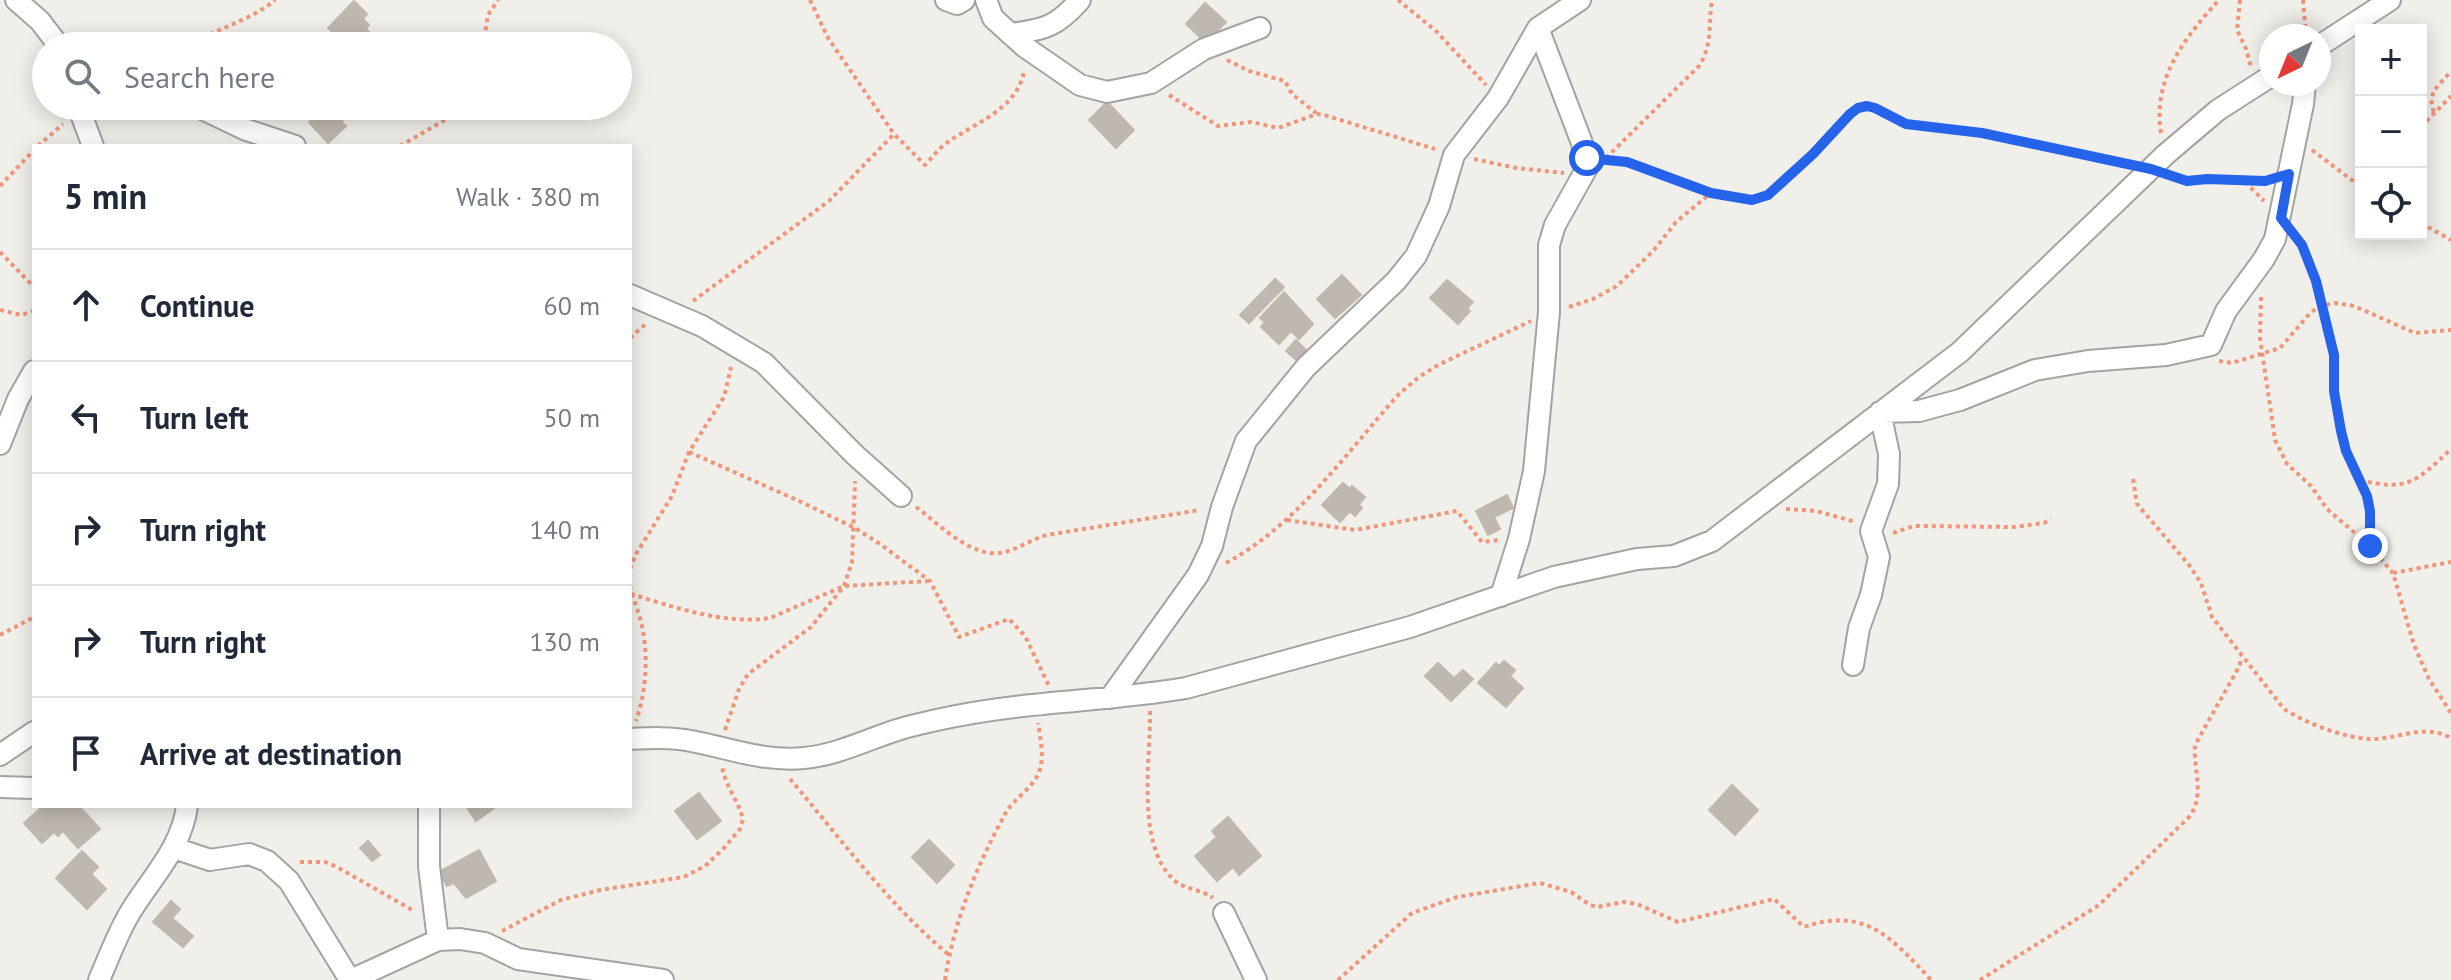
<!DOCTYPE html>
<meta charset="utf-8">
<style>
:root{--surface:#fff;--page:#f2f2f3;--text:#1f2937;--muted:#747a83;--line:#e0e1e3}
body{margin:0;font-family:"PT Sans",sans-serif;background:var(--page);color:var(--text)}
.controls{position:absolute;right:24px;top:24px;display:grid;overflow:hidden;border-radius:0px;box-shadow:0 4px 20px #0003}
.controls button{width:72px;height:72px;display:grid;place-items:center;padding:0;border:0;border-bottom:2px solid var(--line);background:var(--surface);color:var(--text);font:40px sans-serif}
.compass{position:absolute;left:2259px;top:24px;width:72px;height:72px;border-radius:50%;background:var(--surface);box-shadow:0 4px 20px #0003;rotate:223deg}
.stop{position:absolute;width:24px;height:24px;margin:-18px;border:6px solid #2563eb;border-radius:50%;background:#fff}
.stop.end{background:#2563eb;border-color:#fff;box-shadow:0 2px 8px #0008}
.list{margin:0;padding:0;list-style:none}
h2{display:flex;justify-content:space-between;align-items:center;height:104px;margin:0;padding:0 32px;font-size:34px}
h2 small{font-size:26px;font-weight:400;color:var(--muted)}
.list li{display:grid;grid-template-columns:52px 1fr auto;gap:24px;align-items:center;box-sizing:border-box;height:112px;padding:0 32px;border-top:2px solid var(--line)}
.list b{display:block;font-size:30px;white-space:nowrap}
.list em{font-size:26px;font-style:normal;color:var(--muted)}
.icon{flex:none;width:44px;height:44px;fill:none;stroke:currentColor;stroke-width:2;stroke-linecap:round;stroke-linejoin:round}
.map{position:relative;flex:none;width:2451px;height:980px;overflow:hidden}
.search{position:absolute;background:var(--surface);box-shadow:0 4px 20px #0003;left:32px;top:32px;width:600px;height:88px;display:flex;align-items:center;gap:20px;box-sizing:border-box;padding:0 28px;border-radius:44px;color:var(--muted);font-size:30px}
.panel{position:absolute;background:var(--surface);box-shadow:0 4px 20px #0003;left:32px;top:144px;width:600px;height:664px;border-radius:0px}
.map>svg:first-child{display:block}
.building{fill:#bfb8b2;stroke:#c2b8ac;stroke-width:2}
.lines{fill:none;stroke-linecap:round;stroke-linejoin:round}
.minor-casing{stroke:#a3a3a3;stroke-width:24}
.path{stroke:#f1957a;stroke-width:4;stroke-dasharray:4 4;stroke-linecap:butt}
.minor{stroke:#fff;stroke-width:20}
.route{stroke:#2563eb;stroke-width:10}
</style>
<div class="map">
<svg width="2451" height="980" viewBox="0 0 2451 980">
<rect width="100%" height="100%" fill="#f1efe9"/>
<!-- building -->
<path class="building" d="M 354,1 L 367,14 L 363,19 L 369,25 L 366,29 L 369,32 L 355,46 L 347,46 L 328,28 Z
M 1205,3 L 1226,22 L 1206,43 L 1186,24 Z
M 1107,102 L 1134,130 L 1116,148 L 1089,120 Z
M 326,106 L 343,106 L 341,110 L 347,116 L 341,122 L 346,126 L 328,143 L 309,122 Z
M 1342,275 L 1361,295 L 1335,318 L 1317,299 Z
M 1275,279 L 1284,287 L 1249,323 L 1240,315 Z
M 1447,280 L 1473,302 L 1467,308 L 1470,311 L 1458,324 L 1430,298 Z
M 1284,292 L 1313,324 L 1299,339 L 1291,331 L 1279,344 L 1261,327 L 1265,322 L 1260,318 Z
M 1296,340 L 1310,354 L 1301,364 L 1286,351 Z
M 1343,483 L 1350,489 L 1352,486 L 1365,497 L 1359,504 L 1362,508 L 1355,516 L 1350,511 L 1340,522 L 1322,505 Z
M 1507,495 L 1513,508 L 1494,517 L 1500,529 L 1488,535 L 1476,511 Z
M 1504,661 L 1515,670 L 1510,676 L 1523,688 L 1506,707 L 1478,683 L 1496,663 L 1499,666 Z
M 1438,663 L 1454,678 L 1463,670 L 1473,679 L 1451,701 L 1425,676 Z
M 1732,785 L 1758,810 L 1735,835 L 1709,810 Z
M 699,793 L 721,821 L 697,839 L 675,811 Z
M 43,806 L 79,806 L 100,829 L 78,848 L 63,831 L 58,836 L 54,832 L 42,843 L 24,823 Z
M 466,806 L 497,806 L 476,821 Z
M 1228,817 L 1261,856 L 1239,875 L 1233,867 L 1217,881 L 1195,856 L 1217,837 L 1212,831 Z
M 929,840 L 954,865 L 937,883 L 912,857 Z
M 368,841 L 380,855 L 372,861 L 360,848 Z
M 479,850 L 496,881 L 466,898 L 454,883 L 447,886 L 439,872 Z
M 82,851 L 98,867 L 91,874 L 106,889 L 87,909 L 56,878 Z
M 171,901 L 180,909 L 172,918 L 193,936 L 183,947 L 153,922 Z"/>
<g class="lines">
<!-- minor casing -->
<g class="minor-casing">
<path id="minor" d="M 16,0 L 40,21 L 59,46
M 946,0 L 957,4 L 964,0
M 986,0 L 993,18 L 1025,47 L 1080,85 L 1107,92 L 1151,83 L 1204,49 L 1260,28
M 1010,34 C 1045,30 1057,26 1080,0
M 2319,46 L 2390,0
M 78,106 L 93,146
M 196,106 L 244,129 L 295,146
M 630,295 L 702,326 L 764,363 L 855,455 L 901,496
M 0,444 L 18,399 L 34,371
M 1501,596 L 1519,539 L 1534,471 L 1549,312 L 1549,245 L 1555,225 L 1587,168 L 1582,143 L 1538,28
M 1853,665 L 1859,628 L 1871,595 L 1879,557 L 1871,531 L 1888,484 L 1889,454 L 1880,412 L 1919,411 L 1960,400 L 2035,370 L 2088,361 L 2166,355 L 2211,345 L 2226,311 L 2264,259 L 2275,239 L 2303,104 L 2305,84
M 1110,698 L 1198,575 L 1212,546 L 1222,507 L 1246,441 L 1306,367 L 1396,281 L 1416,256 L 1439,206 L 1454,155 L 1498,98 L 1538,28 L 1580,0
M 630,739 C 650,738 671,737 691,741 C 729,748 764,762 804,758 C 837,755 866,740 897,730 C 916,724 937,720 956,716 C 1032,701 1110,701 1186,688 L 1410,627 L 1554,577 L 1637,559 L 1674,556 L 1712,541 L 1960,352 L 2165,155 L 2218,110 L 2271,76
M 0,755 L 34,732
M 0,787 L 34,788
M 429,806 L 429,866 L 438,940
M 174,848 L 210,860 L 249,854 L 267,861 L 289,881 L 350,980
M 1224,913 L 1256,980
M 99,980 C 109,957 118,932 131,911 C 152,877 182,847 187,806
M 351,980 L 438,940 L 460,939 L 485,943 L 518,959 L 663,980"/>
</g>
<!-- path -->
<path class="path" d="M 810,0 L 828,38 L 894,134
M 1398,0 L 1436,31 L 1486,85
M 2240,0 L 2237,30 L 2246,49 L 2251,67
M 2303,0 L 2306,34
M 189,46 C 216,28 250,21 275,0
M 483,46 L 488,15 L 498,0
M 1227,60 L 1249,71 L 1285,81 L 1292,94 L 1316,113
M 1169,95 L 1218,126 L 1251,122 L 1278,128 L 1317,114 L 1324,115 L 1435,149
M 2434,112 C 2426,92 2440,85 2451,71
M 2421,127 L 2451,96
M 2161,133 C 2152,79 2185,37 2219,0
M 38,146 L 63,124
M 400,146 L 457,113 L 464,106
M 2312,150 L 2361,187
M 1605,158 C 1621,161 1637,164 1652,170 C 1684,181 1717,201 1751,200 C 1792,197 1830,114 1862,107 C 1878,104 1893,119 1907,124 C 1930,132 1956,129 1980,133 C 2030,140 2080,153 2129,165
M 1606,158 L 1699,66 C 1713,44 1708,25 1712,0
M 1474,159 L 1516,168 L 1564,173
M 2172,177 C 2187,181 2197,179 2212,179 C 2231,179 2248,182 2267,180
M 2245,182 L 2264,201
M 0,186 L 34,150
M 2421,223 L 2451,240
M 2296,238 L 2310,261 L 2332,346 L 2336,406 L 2346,451 L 2367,496 L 2370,511 L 2370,546
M 0,252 L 34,287
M 2261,297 L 2260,338 L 2275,440 L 2287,464 L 2311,486 L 2327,509 L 2370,546 L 2393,573 L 2414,645 L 2429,679 L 2451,713
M 693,301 L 829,201 L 894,134 L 925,165 C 933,157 939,148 948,142 C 975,123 1019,108 1024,70
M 1569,307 L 1593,299 L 1617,286 L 1654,250 L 1676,222 L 1711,193
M 0,310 L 21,315 L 34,311
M 630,338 L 648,322
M 2219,361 L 2232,363 L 2280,348 L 2311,312 L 2321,306 L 2335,303 L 2354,306 L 2415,333 L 2451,330
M 689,452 L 797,500 L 855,528 L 880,544 L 930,581 L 959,637 L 1009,619 L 1025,636 L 1049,686
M 2133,479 L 2137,504 L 2189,565 L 2201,583 L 2212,617 L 2284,709 C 2308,724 2343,738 2372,739 C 2400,739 2424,723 2451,738
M 2360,480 C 2408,492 2417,481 2451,449
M 916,507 C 939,524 974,561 1005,552 C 1020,548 1032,539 1047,535 L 1200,510
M 1786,509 L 1816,511 L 1856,522
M 1287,520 L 1355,530 L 1457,511 L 1482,542 L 1500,540
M 1893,533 L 1914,526 L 2014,527 L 2044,523 L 2051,519
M 1226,563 C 1297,525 1346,453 1399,394 L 1419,377 L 1438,365 L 1531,321
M 630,569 L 636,554 L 672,496 L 689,452 L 724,397 L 731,367
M 2393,573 L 2451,562
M 630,586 C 632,597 637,607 640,618 C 649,651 647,689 636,721
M 631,594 C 674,607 724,625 770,618 L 844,586 L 928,581
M 0,635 L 34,617
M 1150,711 C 1151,757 1135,845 1174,880 C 1185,890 1201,889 1213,898
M 725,730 L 739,689 L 748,674 L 811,627 L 844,586 L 852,562 L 855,481
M 790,779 C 841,839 888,904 949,955
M 300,862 L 325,862 L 337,867 L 414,911
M 502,931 L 561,900 L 600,890 L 684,877 L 705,866 L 724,848 L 740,829 L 743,819 C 738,800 725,786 722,766
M 945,980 C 953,924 977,865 1004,816 C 1012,799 1032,790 1039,772 C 1045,757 1040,738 1038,723
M 1338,980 L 1412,913 L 1457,897 L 1540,883 L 1571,892 L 1590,905 L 1597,907 L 1624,902 L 1637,904 L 1678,922 L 1774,899 L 1804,927 C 1865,906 1892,938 1931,980
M 1980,980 L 2099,905 L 2190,816 C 2205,794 2193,769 2195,745 L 2240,665 L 2240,657"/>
<!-- minor -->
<use href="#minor" class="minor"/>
</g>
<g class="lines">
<!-- route -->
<path class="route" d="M 1587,158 L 1627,162 L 1711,193 L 1752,200 L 1768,195 L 1813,154 L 1850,114 L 1858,108 L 1867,106 L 1875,108 L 1906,124 L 1982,133 L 2151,169 L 2187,181 L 2207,179 L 2265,181 L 2289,174 L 2281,218 L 2302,245 L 2316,281 L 2334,355 L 2334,391 L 2341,431 L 2346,451 L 2367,496 L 2370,511 L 2370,546"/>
</g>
</svg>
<div class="controls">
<button>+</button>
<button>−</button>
<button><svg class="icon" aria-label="locate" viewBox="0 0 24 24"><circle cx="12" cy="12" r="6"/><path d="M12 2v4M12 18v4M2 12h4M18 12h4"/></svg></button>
</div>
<svg class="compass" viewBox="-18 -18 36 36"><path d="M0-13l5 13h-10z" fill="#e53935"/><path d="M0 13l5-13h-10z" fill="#747a83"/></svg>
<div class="stop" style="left:1587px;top:158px"></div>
<div class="stop end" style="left:2370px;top:546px"></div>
<div class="search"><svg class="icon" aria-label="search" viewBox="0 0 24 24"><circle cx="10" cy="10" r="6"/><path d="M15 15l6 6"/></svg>Search here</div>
<section class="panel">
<h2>5 min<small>Walk · 380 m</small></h2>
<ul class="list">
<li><svg class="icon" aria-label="ahead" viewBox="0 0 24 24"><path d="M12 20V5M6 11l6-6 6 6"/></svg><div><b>Continue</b></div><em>60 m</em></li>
<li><svg class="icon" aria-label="left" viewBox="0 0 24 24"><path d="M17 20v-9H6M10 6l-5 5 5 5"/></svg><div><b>Turn left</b></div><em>50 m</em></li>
<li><svg class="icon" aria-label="right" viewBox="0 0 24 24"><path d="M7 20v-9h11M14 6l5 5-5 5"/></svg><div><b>Turn right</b></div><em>140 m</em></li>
<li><svg class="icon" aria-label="right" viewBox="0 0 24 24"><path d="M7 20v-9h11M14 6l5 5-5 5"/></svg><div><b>Turn right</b></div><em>130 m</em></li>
<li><svg class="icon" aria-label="arrive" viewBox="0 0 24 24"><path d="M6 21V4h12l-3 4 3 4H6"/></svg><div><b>Arrive at destination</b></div></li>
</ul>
</section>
</div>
